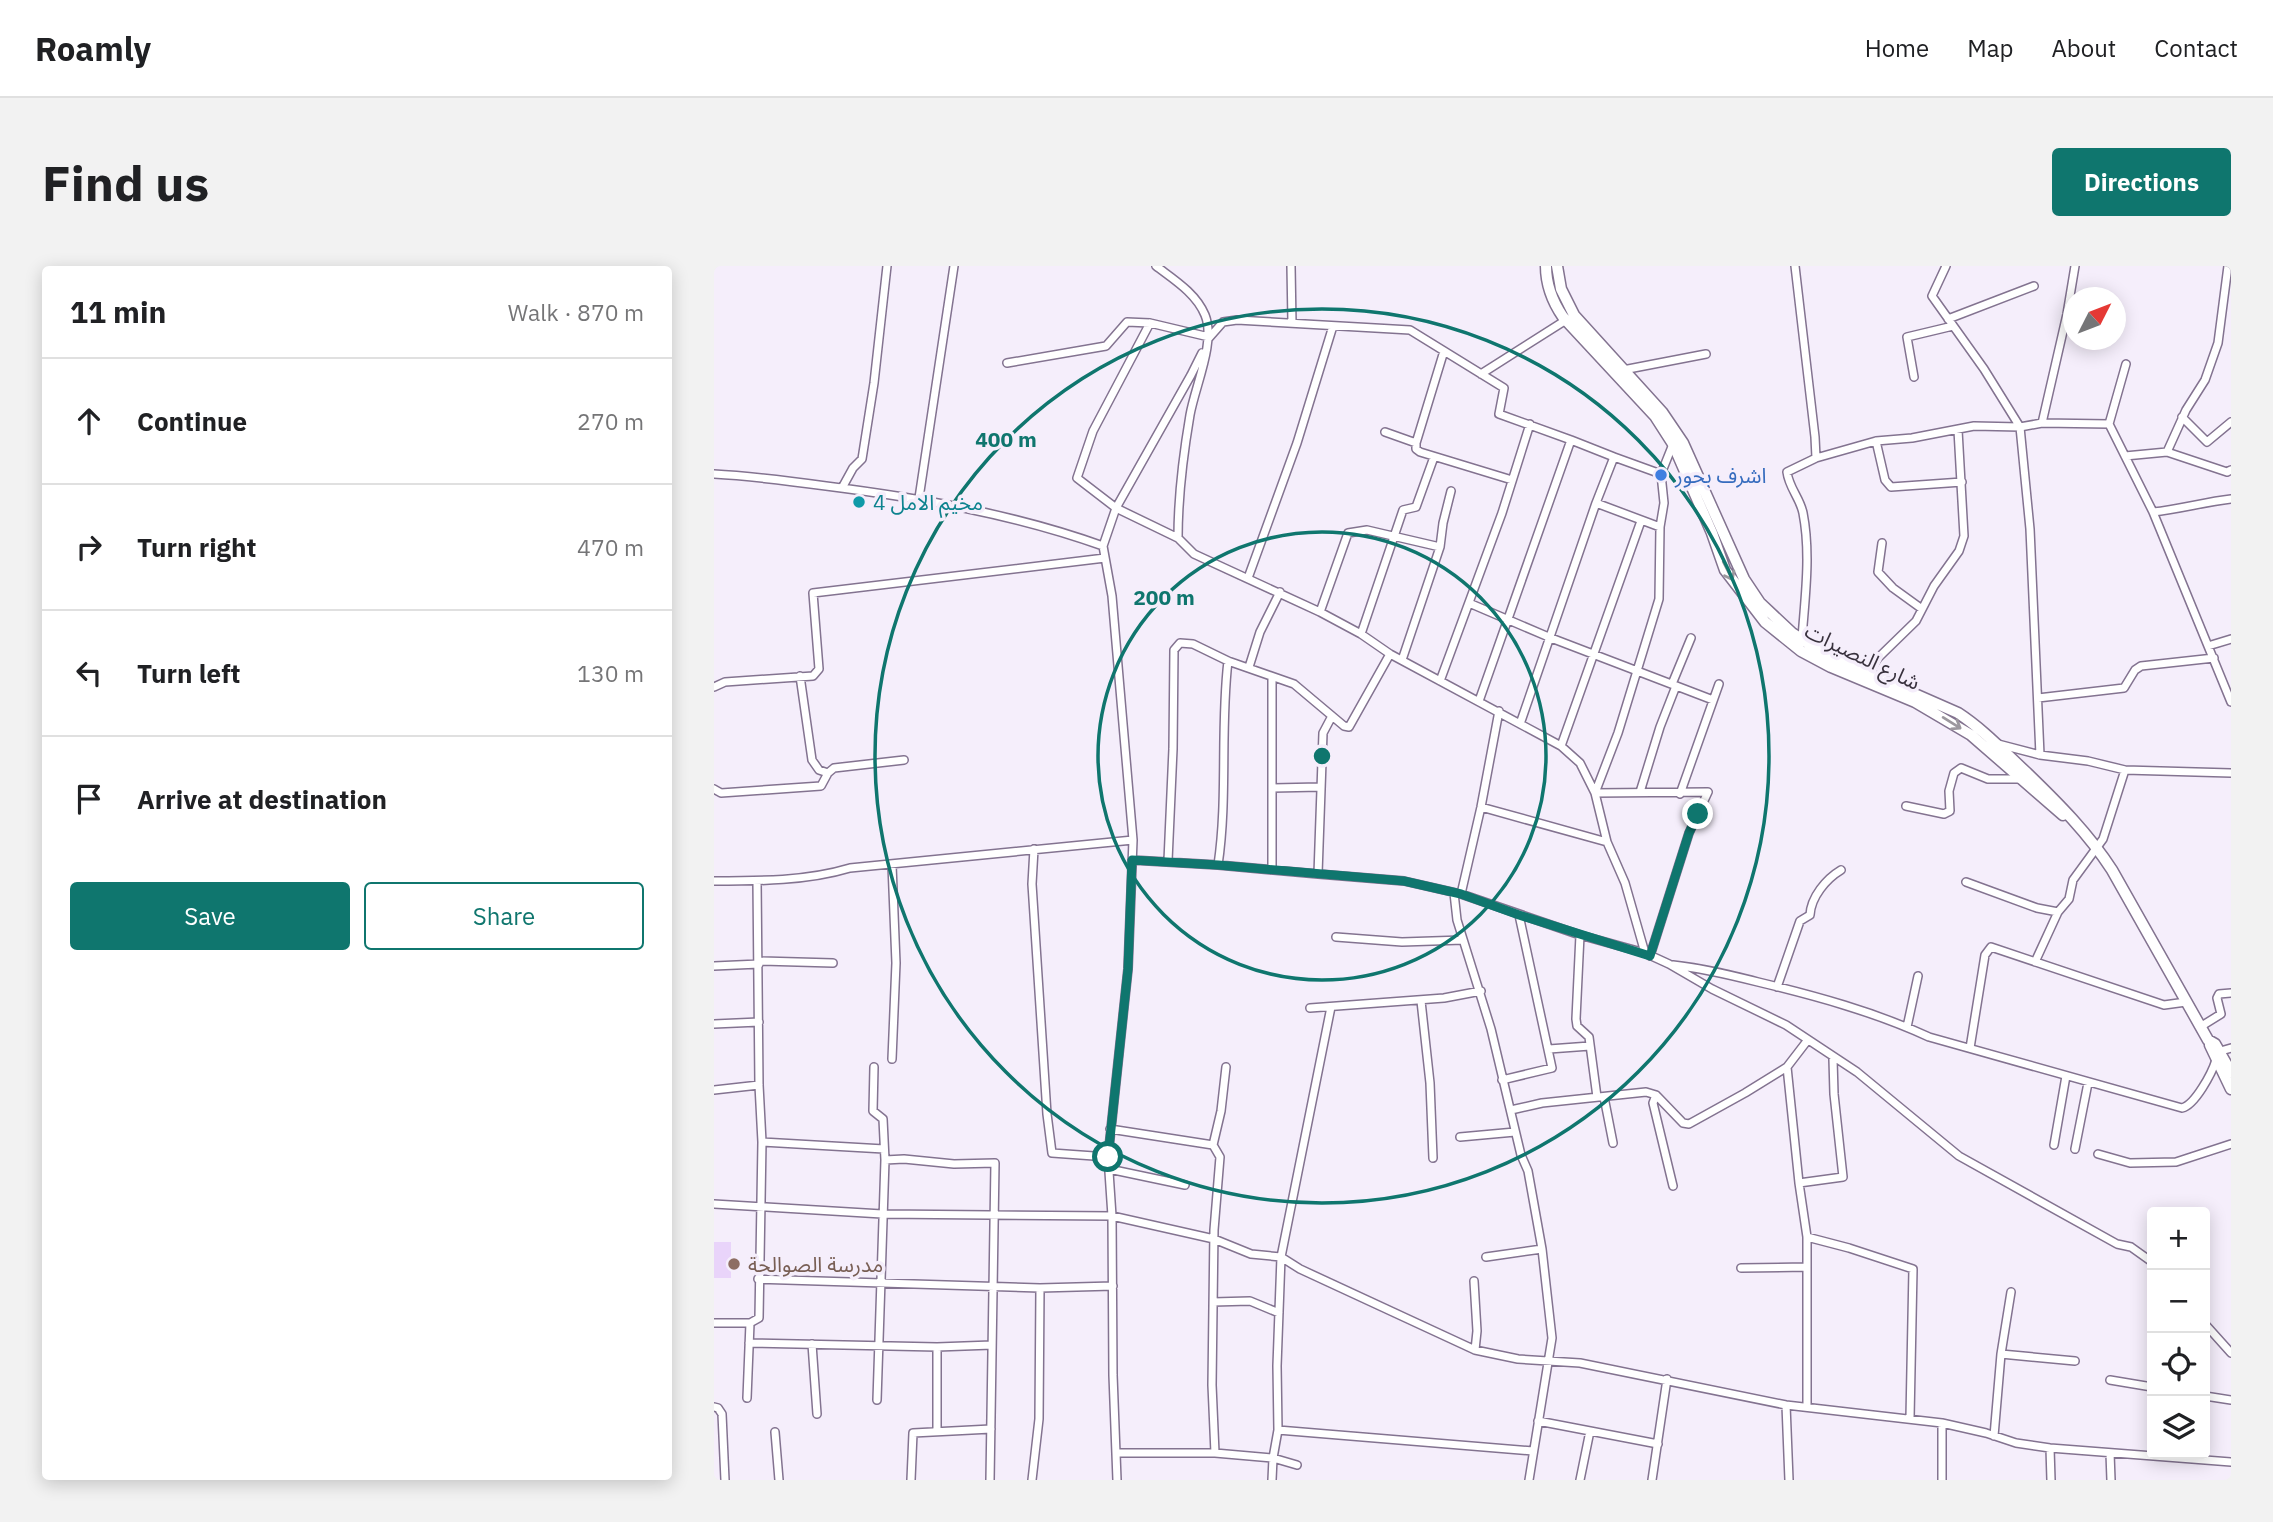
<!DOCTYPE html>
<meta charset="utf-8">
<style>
:root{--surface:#fff;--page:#f2f2f2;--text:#202124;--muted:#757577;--line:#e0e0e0;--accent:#0f766e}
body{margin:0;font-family:"IBM Plex Sans","Noto Sans Arabic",sans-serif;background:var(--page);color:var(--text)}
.controls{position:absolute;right:21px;bottom:21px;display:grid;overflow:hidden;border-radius:7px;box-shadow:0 4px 18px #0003}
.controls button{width:63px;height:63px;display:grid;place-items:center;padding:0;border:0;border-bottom:2px solid var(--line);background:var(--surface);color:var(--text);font:35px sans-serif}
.compass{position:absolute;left:1349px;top:21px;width:63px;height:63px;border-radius:50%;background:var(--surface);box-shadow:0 4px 18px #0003;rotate:48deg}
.stop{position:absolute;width:21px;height:21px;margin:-16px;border:5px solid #0f766e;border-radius:50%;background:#fff}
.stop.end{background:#0f766e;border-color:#fff;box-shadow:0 2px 7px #0008}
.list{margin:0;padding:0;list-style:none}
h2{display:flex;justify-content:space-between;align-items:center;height:91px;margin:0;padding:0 28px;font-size:30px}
h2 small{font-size:23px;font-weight:400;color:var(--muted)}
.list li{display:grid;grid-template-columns:46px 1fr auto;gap:21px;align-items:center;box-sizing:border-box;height:126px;padding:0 28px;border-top:2px solid var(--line)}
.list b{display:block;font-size:26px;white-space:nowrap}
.list em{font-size:23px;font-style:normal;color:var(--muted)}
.actions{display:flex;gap:14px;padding:21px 28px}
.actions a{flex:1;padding:16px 0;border:2px solid var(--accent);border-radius:7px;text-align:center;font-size:24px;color:var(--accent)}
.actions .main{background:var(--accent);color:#fff}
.icon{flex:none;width:38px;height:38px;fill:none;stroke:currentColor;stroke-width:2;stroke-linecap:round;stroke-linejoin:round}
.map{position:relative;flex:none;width:1517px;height:1214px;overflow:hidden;border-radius:7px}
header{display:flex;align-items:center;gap:42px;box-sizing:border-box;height:98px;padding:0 35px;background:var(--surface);border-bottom:2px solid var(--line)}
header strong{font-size:33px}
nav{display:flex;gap:38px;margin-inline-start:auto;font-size:24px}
.intro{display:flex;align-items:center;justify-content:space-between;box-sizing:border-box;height:168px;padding:0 42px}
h1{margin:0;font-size:49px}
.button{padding:18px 32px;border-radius:7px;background:var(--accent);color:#fff;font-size:24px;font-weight:700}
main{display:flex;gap:42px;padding:0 42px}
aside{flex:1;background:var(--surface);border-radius:7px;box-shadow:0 4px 18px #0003}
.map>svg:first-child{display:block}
.green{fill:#e9d4fa}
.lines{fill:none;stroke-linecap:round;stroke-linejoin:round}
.minor-casing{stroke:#837390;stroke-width:10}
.secondary-casing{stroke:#837390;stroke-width:13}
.minor{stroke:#fff;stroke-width:7}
.secondary{stroke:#fff;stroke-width:10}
.oneway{stroke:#9c989e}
.route{stroke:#0f766e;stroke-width:9}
.ring{fill:none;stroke:#0f766e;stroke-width:3.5}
.shop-dot{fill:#3f7fe0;stroke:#f5eefb;stroke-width:2.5}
.culture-dot{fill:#0f9aa8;stroke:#f5eefb;stroke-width:2.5}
.education-dot{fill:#8d6e63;stroke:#f5eefb;stroke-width:2.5}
.labels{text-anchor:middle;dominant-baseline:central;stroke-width:7;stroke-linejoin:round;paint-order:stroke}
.shop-label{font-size:21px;fill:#366cbe;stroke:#f5eefb;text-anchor:start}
.culture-label{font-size:21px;fill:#0d838f;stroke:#f5eefb;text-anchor:start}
.street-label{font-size:21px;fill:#38313d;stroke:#f5eefb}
.education-label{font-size:21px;fill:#785e54;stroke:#f5eefb;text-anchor:start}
.centre{fill:#0f766e;stroke:#f5eefb;stroke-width:3.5}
.ring-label{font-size:21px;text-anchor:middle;font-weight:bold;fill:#0f766e;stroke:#f5eefb;stroke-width:7;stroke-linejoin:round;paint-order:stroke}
</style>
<header>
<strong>Roamly</strong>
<nav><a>Home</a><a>Map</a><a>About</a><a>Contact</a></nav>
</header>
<div class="intro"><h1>Find us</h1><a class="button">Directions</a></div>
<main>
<aside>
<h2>11 min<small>Walk · 870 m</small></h2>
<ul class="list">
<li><svg class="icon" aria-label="ahead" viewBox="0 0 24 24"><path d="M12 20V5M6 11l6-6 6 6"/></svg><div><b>Continue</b></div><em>270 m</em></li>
<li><svg class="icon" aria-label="right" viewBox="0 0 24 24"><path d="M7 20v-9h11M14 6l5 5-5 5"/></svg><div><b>Turn right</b></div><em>470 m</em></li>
<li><svg class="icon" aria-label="left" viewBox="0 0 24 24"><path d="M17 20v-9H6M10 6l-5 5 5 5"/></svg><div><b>Turn left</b></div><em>130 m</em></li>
<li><svg class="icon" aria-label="arrive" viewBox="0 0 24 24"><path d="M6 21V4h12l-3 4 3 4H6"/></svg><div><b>Arrive at destination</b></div></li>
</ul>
<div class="actions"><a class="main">Save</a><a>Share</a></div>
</aside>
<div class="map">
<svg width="1517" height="1214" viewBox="0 0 1517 1214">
<rect width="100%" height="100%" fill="#f5eefb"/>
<!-- green -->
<path class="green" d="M 0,976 L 17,976 L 17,1012 L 0,1012 Z"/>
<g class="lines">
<!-- minor casing -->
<g class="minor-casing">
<path id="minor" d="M 442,0 C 459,13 482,27 491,49 C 502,76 481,120 476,149 C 469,190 464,231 464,272 L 480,288 L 606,346 L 647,368 L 676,388 L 847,480 L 866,497 L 881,527 L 893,576 L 911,617 L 931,687
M 577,0 L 578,57
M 1081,0 L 1101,171 L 1102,192 L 1073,206 C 1075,222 1086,232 1089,247 C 1097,288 1091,331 1088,372
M 1232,0 L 1218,30 L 1270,103 L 1306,161 L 1328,157 L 1395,158 L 1439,246 L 1517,436
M 1234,53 L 1320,20
M 436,57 L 379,165 L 363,212 L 402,242 L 464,272
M 494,73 L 509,56 L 523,54 L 696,64 L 790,122 L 785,148 L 857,174 L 765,435
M 293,97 L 392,80 L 413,56 L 436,57 L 495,71
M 909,104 L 992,88
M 767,108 L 852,54
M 1200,111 L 1193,71 L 1239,60
M 1468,151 L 1493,176 L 1517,156
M 1328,157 L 1353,48 L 1361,0
M 1395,158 L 1412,98
M 671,166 L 702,177 L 730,85
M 857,174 L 900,191
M 1162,175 L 1171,214 L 1177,221 L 1248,216
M 702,177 L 702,183 L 706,186 L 798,214
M 1453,186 L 1472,144 L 1491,114 L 1504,77 L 1514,0
M 1411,190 L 1453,186 L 1513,206 L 1517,204
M 1102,192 L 1162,175 L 1198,172 L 1260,160 L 1306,161 L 1316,263 L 1326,489
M 0,208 C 38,210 75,215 112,220 C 206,232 300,248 389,280 L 398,330 L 419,574 L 414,703 L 394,891 L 398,950 L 399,1109 L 403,1214
M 128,222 L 139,202 L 148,193 L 160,117 L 173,0
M 205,232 L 240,0
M 882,237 L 946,261
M 1439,246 C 1466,243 1491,236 1517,233
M 1168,277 L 1164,306 L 1179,322 L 1208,343
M 389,280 L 402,242 L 477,109 L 488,87
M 534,312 L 583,177 L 619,60
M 755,337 L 837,372 L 999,434
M 606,346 L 634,267 L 653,264 L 726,281
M 647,368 L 689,244 L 702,241 L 720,191
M 1494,380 L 1517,373
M 688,394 L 726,281 L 729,257 L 737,225
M 535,401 L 546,366 L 566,326
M 1154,407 L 1164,392 L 1202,355 L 1220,320 L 1245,285 L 1250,270 L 1244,164
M 86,410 L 98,494 L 105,504 L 114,507
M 726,415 L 788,247 L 816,158
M 958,418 L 977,372
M 0,421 L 11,416 L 99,410 L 105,403 L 99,327 L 391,292
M 1324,432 L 1410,422 L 1421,404 L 1427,400 L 1500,392
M 806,458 L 882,237 L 900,191 L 947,208
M 1284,478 L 1326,489 L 1374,495 L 1411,504 L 1517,507
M 847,480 L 927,255
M 559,522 L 606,521
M 0,523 L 7,527 L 107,520 L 114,507 L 120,502 L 190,494
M 926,526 L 946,461 L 962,420
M 966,528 L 1005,418
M 1192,540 L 1230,548 L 1236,545 L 1235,525 L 1240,507 L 1247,502 L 1274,513 L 1306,513
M 767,541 L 893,576
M 320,583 L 318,618 L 333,848 L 338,887 L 394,891
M 418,594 L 504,599 L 604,608 L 609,467 L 618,450
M 454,595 L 459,483 L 460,384 L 466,377 L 479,378 L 514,395 L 580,418 L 630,460 L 635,461 L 676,388
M 504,599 C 514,532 506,463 514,395
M 558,603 L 558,411
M 604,608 L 690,615 L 747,628 L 866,669 L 931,687 L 955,698 L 998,723 L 1072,759 L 1143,806 L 1245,890 L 1403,978 L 1417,981 L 1438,996
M 0,615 C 45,615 93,615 136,602 L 419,574
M 1252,616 L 1323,642 L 1344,646 L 1355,633 L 1359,614 L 1389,573 L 1411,504
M 740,627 L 743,654 L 777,763 L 807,889 L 814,905 L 828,983 L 838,1072 L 815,1214
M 747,628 L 767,541 L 785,445
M 866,669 L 862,753 L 863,760 L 875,771 L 883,831
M 622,671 L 688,676 L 749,674
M 936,690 L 975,567 L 994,526 L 881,527 L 904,467 L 945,333 L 946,261 L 950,237 L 947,208 L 959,178
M 45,695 L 119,697
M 1321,696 L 1344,646
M 959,699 C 988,702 1016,709 1044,716 C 1102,730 1161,746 1215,771 L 1468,842 C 1481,839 1498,807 1502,794
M 0,700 L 45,698
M 1063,721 L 1086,655 L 1096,649 C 1097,631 1112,613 1127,604
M 707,735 L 716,817 L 719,892
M 596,742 L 730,732 L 767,725
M 0,758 L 45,756
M 1193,761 L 1204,710
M 1486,761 L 1507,748 L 1503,732 L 1505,728 L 1517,727
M 1256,782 L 1271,689 L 1277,681 L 1450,739 L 1472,736
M 835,783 L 876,780
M 1503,786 L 1517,782
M 178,793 L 182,697 L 178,599
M 160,801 L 159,845 L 169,853 L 171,894 L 190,893 L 240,898 L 281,897 L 276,1214
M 1073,801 L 1085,917 L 1093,971 L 1093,1141
M 788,814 L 838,802 L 805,649
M 0,824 L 45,819
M 942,829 L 939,837 L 959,920
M 890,831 L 899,877
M 797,844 L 828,837 L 932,826 L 942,829 L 969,857 L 975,858 L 1031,827 L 1073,801 L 1093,775
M 396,863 L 499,879
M 746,871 L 801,866
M 48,876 L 170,883
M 1340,879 L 1352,810
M 1361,883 L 1374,817
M 1384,888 L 1416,897 L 1462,896 L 1517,878
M 395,903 L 471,919
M 1085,917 L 1129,911 L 1120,828 L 1119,793
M 0,938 L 168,948 L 398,950 L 500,973 L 537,988 L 567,991 L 586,1003 L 761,1084 L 804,1093 L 866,1097 L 1072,1139 L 1228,1157 L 1272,1167 L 1302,1177 L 1336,1182 L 1517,1196
M 1093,971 L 1135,982 L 1199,1003 L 1196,1152
M 772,991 L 828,983
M 1027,1002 L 1093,1001
M 44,1013 L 326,1022 L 399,1020
M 760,1015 L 763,1065 L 761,1084
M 499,1036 L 536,1035 L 565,1047
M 0,1057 L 36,1057
M 1491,1058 L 1517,1087
M 35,1077 L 223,1081 L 278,1079
M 98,1078 L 103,1148
M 223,1081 L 223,1165
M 1287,1088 L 1361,1095
M 1396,1114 L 1438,1121
M 1491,1130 L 1517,1134
M 33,1132 L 36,1057 L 45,1052 L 48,876 L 45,819 L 43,615
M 163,1134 L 171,894
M 1072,1139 L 1075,1214
M 0,1141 L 4,1142 L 8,1148 L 11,1214
M 824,1155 L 944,1178
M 564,1164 L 819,1185
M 61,1166 L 65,1214
M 1280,1170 L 1287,1088 L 1297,1026
M 1336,1182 L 1337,1214
M 404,1187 L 501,1187 L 559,1192 L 583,1199
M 501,1187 L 498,1119 L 500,964 L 506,891 L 499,879 L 507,845 L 512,801
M 1396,1187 L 1397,1214
M 197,1214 L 199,1167 L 277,1163
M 318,1214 L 325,1153 L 326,1022
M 558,1214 L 559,1192 L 564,1164 L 563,1100 L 567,991 L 617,741
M 866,1214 L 876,1165
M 938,1214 L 953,1113
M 1228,1214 L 1228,1157"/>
</g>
<!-- secondary casing -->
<g class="secondary-casing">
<path id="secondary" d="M 832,0 C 832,19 838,35 849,51 L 941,150 L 959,178 L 998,267 L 1011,304 L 1051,356 L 1087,385 L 1117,401 L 1201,436 L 1257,469 L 1349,549
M 843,0 L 847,23 L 860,49 L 948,146 L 969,177 L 1030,313 L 1046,337 L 1078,367 L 1103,383 L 1130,397 L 1244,447 C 1270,464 1290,486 1313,507 C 1344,537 1374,567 1398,604 L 1494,774 L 1501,778 L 1517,806
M 1496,779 L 1517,823"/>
</g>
<!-- minor -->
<use href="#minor" class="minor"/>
<!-- secondary -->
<use href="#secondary" class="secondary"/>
</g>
<!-- one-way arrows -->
<defs><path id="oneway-shaft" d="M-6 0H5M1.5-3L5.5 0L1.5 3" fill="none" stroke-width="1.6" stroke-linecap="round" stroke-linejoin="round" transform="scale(1.75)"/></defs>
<g class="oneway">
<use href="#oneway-shaft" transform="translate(1014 305) rotate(63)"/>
<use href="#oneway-shaft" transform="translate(1238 457) rotate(32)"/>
</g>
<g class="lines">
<!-- route -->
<path class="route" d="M 394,891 L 414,703 L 418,594 L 504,599 L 690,615 L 747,628 L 805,649 L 936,690 L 975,567 L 984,548"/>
</g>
<!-- distance rings -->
<g class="ring">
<circle cx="608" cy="490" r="224"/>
<circle cx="608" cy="490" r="447"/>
</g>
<!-- markers -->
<circle class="shop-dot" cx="947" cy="209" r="7"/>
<circle class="culture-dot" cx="145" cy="236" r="7"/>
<circle class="education-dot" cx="20" cy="998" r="7"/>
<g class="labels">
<!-- shop labels -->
<g class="shop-label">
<text x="961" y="209">اشرف بحور</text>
</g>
<!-- culture labels -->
<g class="culture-label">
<text x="159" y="236">مخيم الامل 4</text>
</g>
<!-- street labels -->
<g class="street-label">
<text transform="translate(1149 390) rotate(26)">شارع النصيرات</text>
</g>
<!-- education labels -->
<g class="education-label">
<text x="34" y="998">مدرسة الصوالحة</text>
</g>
</g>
<circle cx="608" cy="490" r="10" class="centre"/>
<g class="ring-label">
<text x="292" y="181">400 m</text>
<text x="450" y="339">200 m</text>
</g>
</svg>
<div class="controls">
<button>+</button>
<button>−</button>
<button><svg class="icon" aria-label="locate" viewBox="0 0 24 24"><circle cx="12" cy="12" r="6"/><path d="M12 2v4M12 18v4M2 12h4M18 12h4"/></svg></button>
<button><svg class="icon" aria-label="layers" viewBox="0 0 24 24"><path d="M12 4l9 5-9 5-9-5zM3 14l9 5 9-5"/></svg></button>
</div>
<svg class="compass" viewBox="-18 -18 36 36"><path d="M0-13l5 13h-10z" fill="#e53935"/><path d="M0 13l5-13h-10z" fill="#757577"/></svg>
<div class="stop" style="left:394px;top:891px"></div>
<div class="stop end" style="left:984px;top:548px"></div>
</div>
</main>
